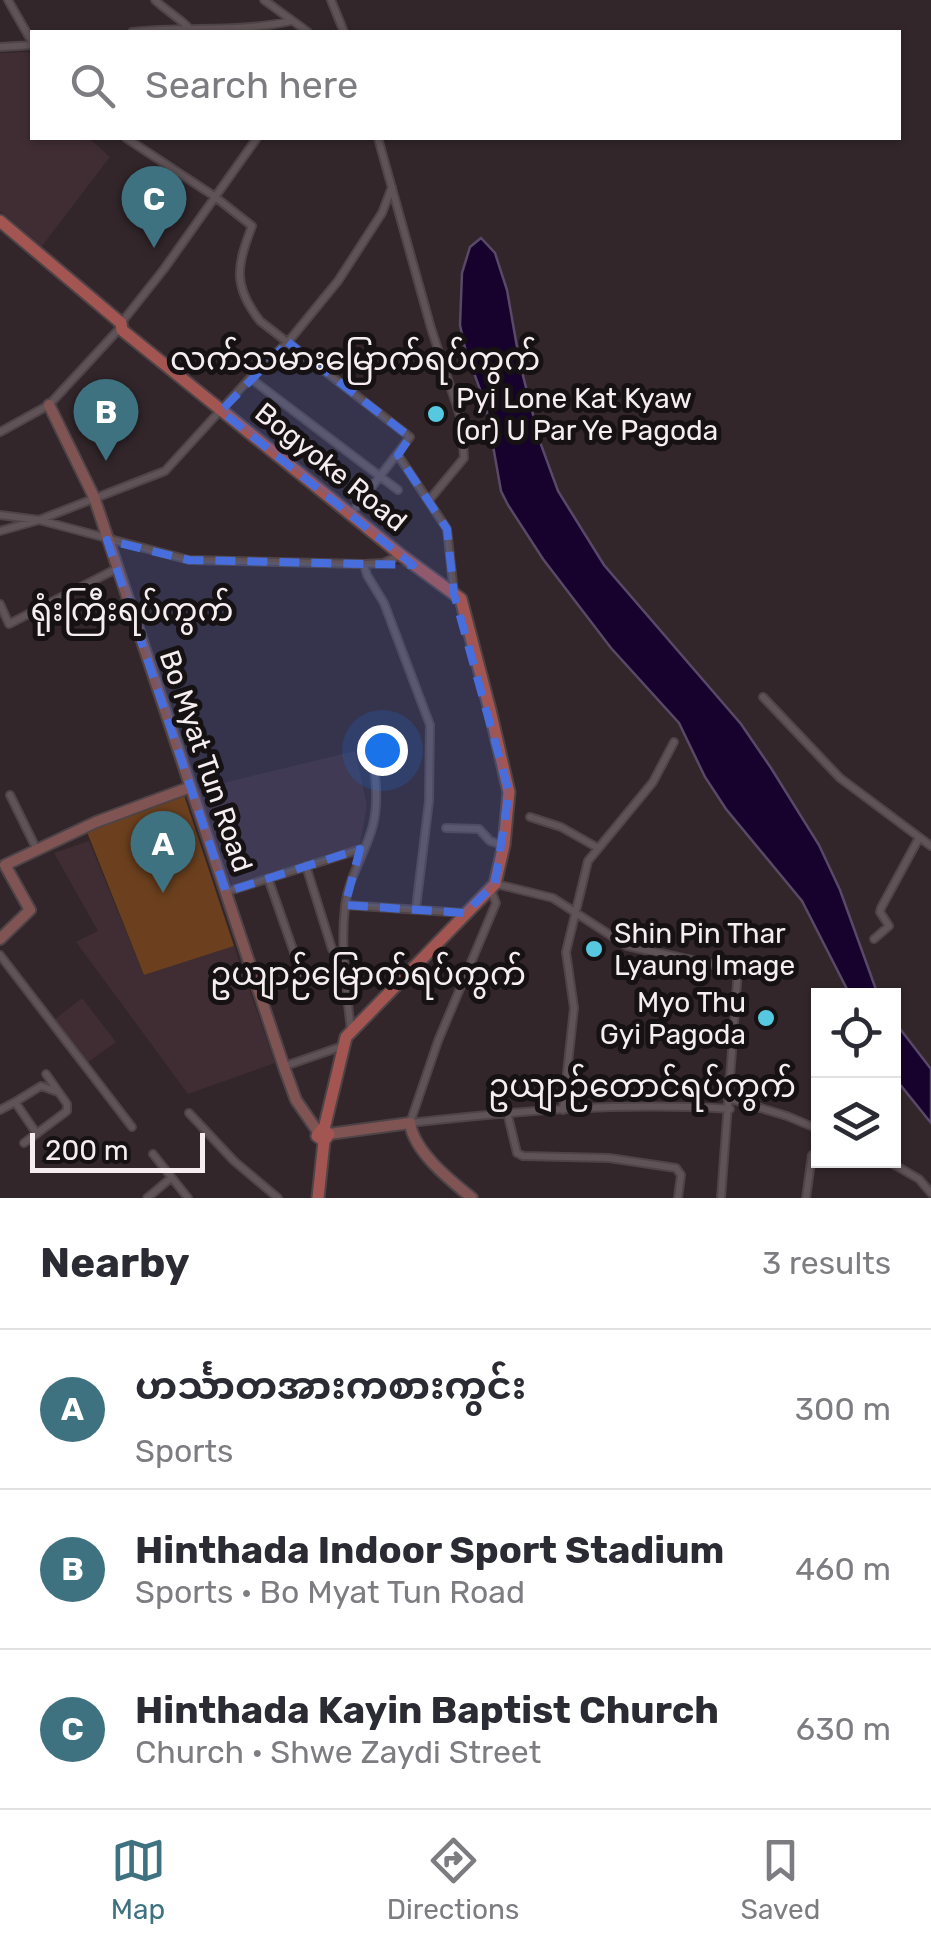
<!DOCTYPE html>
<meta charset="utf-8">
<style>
:root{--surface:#fff;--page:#f7f7f7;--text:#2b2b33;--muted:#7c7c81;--line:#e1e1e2;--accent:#3e7281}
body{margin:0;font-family:Rubik,"Noto Sans Myanmar",sans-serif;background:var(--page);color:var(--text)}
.controls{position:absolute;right:30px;bottom:30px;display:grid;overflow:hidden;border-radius:0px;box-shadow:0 2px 8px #0004}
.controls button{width:90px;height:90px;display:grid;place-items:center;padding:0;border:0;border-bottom:2px solid var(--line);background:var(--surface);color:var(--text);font:50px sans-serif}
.scale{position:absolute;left:30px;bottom:25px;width:175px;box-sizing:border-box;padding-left:10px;border:5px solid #f5edef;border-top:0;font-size:28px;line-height:35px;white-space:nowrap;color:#f5edef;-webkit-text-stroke:8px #161112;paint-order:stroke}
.you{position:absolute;left:382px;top:750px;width:35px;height:35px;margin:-25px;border:8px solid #fff;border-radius:50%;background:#1a73e8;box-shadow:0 0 0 15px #1a73e833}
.badge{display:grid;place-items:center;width:65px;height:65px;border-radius:50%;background:var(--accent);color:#fff;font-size:32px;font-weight:700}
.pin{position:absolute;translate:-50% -82px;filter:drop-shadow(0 2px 5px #0008)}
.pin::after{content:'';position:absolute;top:52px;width:35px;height:30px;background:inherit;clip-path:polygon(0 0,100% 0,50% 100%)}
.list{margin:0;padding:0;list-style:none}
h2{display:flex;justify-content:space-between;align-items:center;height:130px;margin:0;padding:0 40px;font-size:42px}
h2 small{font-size:32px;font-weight:400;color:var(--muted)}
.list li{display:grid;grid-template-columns:65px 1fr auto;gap:30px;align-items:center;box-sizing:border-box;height:160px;padding:0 40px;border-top:2px solid var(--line)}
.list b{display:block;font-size:38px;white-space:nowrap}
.list p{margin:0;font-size:32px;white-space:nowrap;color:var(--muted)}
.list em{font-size:32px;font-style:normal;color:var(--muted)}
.icon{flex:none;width:55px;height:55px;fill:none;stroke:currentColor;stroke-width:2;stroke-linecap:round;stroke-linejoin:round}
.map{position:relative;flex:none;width:931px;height:1198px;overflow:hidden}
.search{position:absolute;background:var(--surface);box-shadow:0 2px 8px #0004;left:30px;right:30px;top:30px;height:110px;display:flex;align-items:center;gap:25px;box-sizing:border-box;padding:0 35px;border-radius:0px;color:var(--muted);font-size:38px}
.sheet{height:610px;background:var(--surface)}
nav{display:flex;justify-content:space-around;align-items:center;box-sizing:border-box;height:140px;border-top:2px solid var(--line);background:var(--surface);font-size:28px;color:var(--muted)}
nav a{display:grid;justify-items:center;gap:5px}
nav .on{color:var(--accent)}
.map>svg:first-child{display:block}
.built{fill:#3f2d33}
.pitch{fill:#6c401e}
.water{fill:#16022d;stroke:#594867;stroke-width:2.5}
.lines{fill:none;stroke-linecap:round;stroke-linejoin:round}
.street-casing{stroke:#4e4447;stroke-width:10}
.secondary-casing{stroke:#4e4447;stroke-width:14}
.primary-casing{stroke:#4e4447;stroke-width:15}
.street{stroke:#605357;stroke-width:6}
.secondary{stroke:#815454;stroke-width:10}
.primary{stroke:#a35551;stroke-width:11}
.marked{fill:#486edd;fill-opacity:0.2;stroke:#486edd;stroke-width:8;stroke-dasharray:20 12;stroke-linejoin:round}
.poi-dot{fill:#56c9e0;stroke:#161112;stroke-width:4}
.labels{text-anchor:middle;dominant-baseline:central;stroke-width:10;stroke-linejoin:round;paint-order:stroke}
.poi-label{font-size:28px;fill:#f5edef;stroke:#161112;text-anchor:start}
.street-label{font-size:28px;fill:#f5edef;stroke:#161112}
.quarter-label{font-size:32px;fill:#f5edef;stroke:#161112}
</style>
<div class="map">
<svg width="931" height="1198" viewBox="0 0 931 1198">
<rect width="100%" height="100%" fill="#32262a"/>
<!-- built -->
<path class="built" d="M 29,52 L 32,61 L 32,138 L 89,138 L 110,157 L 42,246 L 0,211 L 0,53 Z
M 355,751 L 367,805 L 360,844 L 232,885 L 198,789 Z
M 89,841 L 144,975 L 234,946 L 275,1063 L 188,1094 L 76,942 L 98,931 L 54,853 Z
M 82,998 L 116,1042 L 84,1065 L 51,1022 Z"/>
<!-- pitch -->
<path class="pitch" d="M 184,795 L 234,946 L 144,975 L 87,832 Z"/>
<!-- water -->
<path class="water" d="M 481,238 L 495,253 L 507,290 L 520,364 L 540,442 L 558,491 L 604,565 L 741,724 L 771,768 L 819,845 L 840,890 L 878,995 L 850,995 L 802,901 L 726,809 L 705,777 L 679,723 L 611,648 L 543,559 L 508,505 L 501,491 L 486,406 L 465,348 L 460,325 L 462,273 L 470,247 Z
M 894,1021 L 931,1069 L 931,1123 L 894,1077 Z"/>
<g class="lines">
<!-- street casing -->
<g class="street-casing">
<path id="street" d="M 8,0 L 32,42
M 155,0 C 165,10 187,23 192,32
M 264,0 L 308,32
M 331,0 L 344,32
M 132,32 C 184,26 240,33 291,21
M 0,47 L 32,45
M 126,138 L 214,196 L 252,226 C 237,266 232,285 260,321 L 410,437 L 351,514
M 378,138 L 431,328 L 462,422 L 464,458 L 430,499
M 122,322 L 164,269 L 257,138
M 250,378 L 398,490
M 0,432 L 49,405 L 120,328
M 398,455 L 447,529 L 454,593
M 0,515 L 39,520 L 189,560 L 364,564 L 383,563 L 401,555
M 0,531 L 39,520 L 165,471 L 250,378 L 288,342 L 338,281 L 382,213 L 392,187
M 364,564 L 367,575 L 384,603 L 430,725 L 429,801 L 416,908
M 0,604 L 9,624 L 116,569
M 763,697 L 840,778 L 931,846
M 10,795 L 37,850
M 530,817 L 561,827 L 598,848
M 446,828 L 479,829 L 490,841 L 503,845
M 306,866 L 332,949 L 344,958
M 268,878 L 303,978
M 496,884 L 553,898 L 627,946 L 738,970 L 721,1198
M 491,890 L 496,903 L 438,1041 L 410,1123 C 516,1111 623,1102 730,1109
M 226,892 L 364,848
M 345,905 L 464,913
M 874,939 L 889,926 L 880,912 L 881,908 L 919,838
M 0,955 L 132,1127
M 259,991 L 344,966
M 351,1032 C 347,991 340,948 345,907 C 348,877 366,853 373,825 C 380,797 374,767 370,739
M 285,1066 L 343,1046
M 731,1099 L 787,1116 L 818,1129
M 0,1110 L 15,1102
M 563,1110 L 574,1008 L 566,952 L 588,861 L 653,782 L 674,742
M 507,1112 L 517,1153 L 523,1156 L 609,1158 L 676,1168 L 681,1175 L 678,1198
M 189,1113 L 234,1161 L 278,1198
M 37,1134 L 15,1102 L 41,1086 L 58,1092
M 24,1143 L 67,1111 L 67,1104 L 46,1074
M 153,1154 L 188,1198
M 886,1160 L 919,1179 L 931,1193
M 147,1198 L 171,1178
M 806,1198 L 812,1155"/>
</g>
<!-- secondary casing -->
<g class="secondary-casing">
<path id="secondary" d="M 49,405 L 94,497 L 284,1067 L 296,1100 L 318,1132
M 0,939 L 30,910 L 5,865 L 96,822 L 188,788
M 329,1134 L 410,1123 C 414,1152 451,1181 472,1198"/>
</g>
<!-- primary casing -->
<g class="primary-casing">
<path id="primary" d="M 0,221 L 121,323 L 122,330 L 401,555 L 461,599 L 490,710 L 509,792 L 504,845 L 495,884 L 346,1037 L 324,1129
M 318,1198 L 324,1141 L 329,1134 L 322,1129 L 317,1136 L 324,1141"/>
</g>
<!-- street -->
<use href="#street" class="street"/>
<!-- secondary -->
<use href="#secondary" class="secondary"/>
<!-- primary -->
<use href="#primary" class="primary"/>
</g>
<!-- marked area -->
<path class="marked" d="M 288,342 L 410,437 L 398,455 L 447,529 L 454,594 L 509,792 L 495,884 L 465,913 L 345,905 L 360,849 L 226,892 L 107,540 L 189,560 L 413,565 L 221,411 Z"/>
<!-- markers -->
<g class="poi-dot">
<circle cx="436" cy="414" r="10"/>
<circle cx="594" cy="949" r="10"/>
<circle cx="766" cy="1018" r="10"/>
</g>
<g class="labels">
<!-- poi labels -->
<g class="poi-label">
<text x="456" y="398">Pyi Lone Kat Kyaw<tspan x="456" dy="32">(or) U Par Ye Pagoda</tspan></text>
<text x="614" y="933">Shin Pin Thar<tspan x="614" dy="32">Lyaung Image</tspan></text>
<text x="746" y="1002" text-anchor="end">Myo Thu<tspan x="746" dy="32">Gyi Pagoda</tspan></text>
</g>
<!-- street labels -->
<g class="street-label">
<text transform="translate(331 467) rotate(39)">Bogyoke Road</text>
<text transform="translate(206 761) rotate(71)">Bo Myat Tun Road</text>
</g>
<!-- quarter labels -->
<g class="quarter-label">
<text x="355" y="359">လက်သမားမြောက်ရပ်ကွက်</text>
<text x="132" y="610">ရုံးကြီးရပ်ကွက်</text>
<text x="368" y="974">ဥယျာဉ်မြောက်ရပ်ကွက်</text>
<text x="642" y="1086">ဥယျာဉ်တောင်ရပ်ကွက်</text>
</g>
</g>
</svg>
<div class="controls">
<button><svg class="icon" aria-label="locate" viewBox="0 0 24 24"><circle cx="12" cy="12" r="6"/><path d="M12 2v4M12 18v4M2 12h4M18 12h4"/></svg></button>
<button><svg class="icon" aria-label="layers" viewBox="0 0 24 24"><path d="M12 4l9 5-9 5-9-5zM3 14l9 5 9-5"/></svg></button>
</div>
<div class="scale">200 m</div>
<div class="you"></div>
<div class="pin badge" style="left:163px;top:893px">A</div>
<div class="pin badge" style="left:106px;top:461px">B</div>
<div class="pin badge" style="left:154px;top:248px">C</div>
<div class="search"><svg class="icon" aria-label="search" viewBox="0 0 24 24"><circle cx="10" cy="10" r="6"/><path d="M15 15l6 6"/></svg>Search here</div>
</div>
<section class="sheet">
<h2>Nearby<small>3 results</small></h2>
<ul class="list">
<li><span class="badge">A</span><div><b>ဟင်္သာတအားကစားကွင်း</b><p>Sports</p></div><em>300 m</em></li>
<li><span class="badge">B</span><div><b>Hinthada Indoor Sport Stadium</b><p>Sports · Bo Myat Tun Road</p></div><em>460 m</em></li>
<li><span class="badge">C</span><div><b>Hinthada Kayin Baptist Church</b><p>Church · Shwe Zaydi Street</p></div><em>630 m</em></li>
</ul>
</section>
<nav>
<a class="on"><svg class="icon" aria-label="map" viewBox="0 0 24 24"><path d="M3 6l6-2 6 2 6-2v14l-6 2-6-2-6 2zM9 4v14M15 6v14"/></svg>Map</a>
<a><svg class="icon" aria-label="directions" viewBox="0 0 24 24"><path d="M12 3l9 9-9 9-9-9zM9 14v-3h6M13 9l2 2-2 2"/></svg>Directions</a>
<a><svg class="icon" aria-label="saved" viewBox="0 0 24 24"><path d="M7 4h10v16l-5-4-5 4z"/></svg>Saved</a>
</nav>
